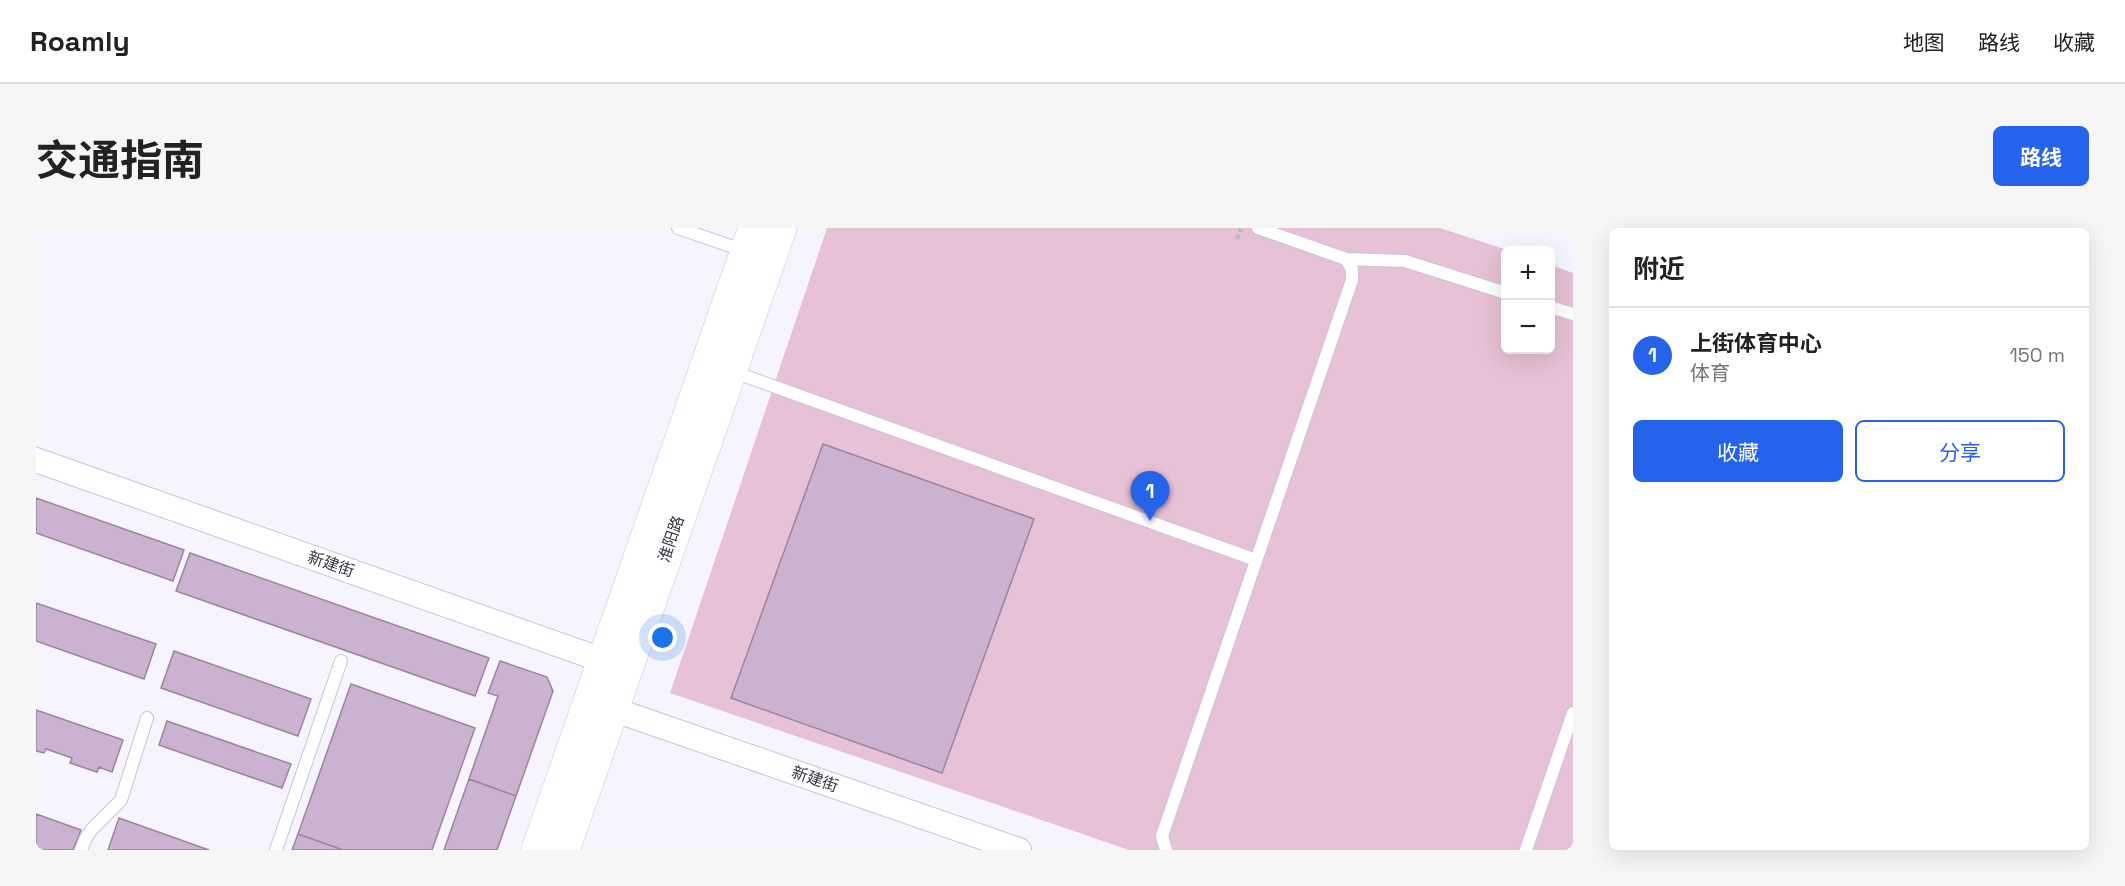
<!DOCTYPE html>
<html lang="zh">
<meta charset="utf-8">
<style>
:root{--surface:#fff;--page:#f6f6f6;--text:#222;--muted:#767676;--line:#e0e0e0;--accent:#2563eb}
body{margin:0;font-family:"Space Grotesk","Noto Sans SC",sans-serif;background:var(--page);color:var(--text)}
.controls{position:absolute;right:18px;top:18px;display:grid;overflow:hidden;border-radius:9px;box-shadow:0 6px 24px #0002}
.controls button{width:54px;height:54px;display:grid;place-items:center;padding:0;border:0;border-bottom:2px solid var(--line);background:var(--surface);color:var(--text);font:30px sans-serif}
.you{position:absolute;left:627px;top:410px;width:21px;height:21px;margin:-15px;border:4px solid #fff;border-radius:50%;background:#1a73e8;box-shadow:0 0 0 9px #1a73e833}
.badge{display:grid;place-items:center;width:39px;height:39px;border-radius:50%;background:var(--accent);color:#fff;font-size:20px;font-weight:700}
.pin{position:absolute;translate:-50% -50px;filter:drop-shadow(0 2px 3px #0008)}
.pin::after{content:'';position:absolute;top:32px;width:21px;height:18px;background:inherit;clip-path:polygon(0 0,100% 0,50% 100%)}
.list{margin:0;padding:0;list-style:none}
h2{display:flex;justify-content:space-between;align-items:center;height:78px;margin:0;padding:0 24px;font-size:26px}
h2 small{font-size:20px;font-weight:400;color:var(--muted)}
.list li{display:grid;grid-template-columns:39px 1fr auto;gap:18px;align-items:center;box-sizing:border-box;height:96px;padding:0 24px;border-top:2px solid var(--line)}
.list b{display:block;font-size:22px;white-space:nowrap}
.list p{margin:0;font-size:20px;white-space:nowrap;color:var(--muted)}
.list em{font-size:20px;font-style:normal;color:var(--muted)}
.actions{display:flex;gap:12px;padding:18px 24px}
.actions a{flex:1;padding:14px 0;border:2px solid var(--accent);border-radius:9px;text-align:center;font-size:21px;color:var(--accent)}
.actions .main{background:var(--accent);color:#fff}
.map{position:relative;flex:none;width:1537px;height:622px;overflow:hidden;border-radius:9px}
header{display:flex;align-items:center;gap:36px;box-sizing:border-box;height:84px;padding:0 30px;background:var(--surface);border-bottom:2px solid var(--line)}
header strong{font-size:28px}
nav{display:flex;gap:33px;margin-inline-start:auto;font-size:21px}
.intro{display:flex;align-items:center;justify-content:space-between;box-sizing:border-box;height:144px;padding:0 36px}
h1{margin:0;font-size:42px}
.button{padding:15px 27px;border-radius:9px;background:var(--accent);color:#fff;font-size:21px;font-weight:700}
main{display:flex;gap:36px;padding:0 36px}
aside{flex:1;background:var(--surface);border-radius:9px;box-shadow:0 6px 24px #0002}
.map>svg:first-child{display:block}
.green{fill:#e7c1d5}
.building{fill:#cab2d0;stroke:#9b84a1;stroke-width:1.5}
.lines{fill:none;stroke-linecap:round;stroke-linejoin:round}
.service-casing{stroke:#c7c2e5;stroke-width:14}
.minor-casing{stroke:#c7c2e5;stroke-width:26}
.secondary-casing{stroke:#c7c2e5;stroke-width:34}
.path{stroke:#b8b7c1;stroke-width:4;stroke-dasharray:4.5 3;stroke-linecap:butt}
.service{stroke:#fff;stroke-width:12}
.minor{stroke:#fff;stroke-width:24}
.secondary{stroke:#fff;stroke-width:33}
.labels{text-anchor:middle;dominant-baseline:central;stroke-width:6;stroke-linejoin:round;paint-order:stroke}
.street-label{font-size:16px;fill:#373543;stroke:#fff}
</style>
<header>
<strong>Roamly</strong>
<nav><a>地图</a><a>路线</a><a>收藏</a></nav>
</header>
<div class="intro"><h1>交通指南</h1><a class="button">路线</a></div>
<main>
<div class="map">
<svg width="1537" height="622" viewBox="0 0 1537 622">
<rect width="100%" height="100%" fill="#f6f5fd"/>
<!-- green -->
<path class="green" d="M 791,0 L 1404,0 L 1471,22 L 1470,122 L 1514,122 L 1515,37 L 1537,45 L 1537,622 L 1093,622 L 634,465 Z"/>
<!-- building -->
<path class="building" d="M 787,216 L 998,291 L 906,545 L 695,470 Z
M 0,270 L 148,322 L 137,353 L 0,305 Z
M 154,325 L 453,430 L 439,468 L 140,363 Z
M 0,375 L 120,416 L 108,451 L 0,413 Z
M 138,423 L 275,471 L 262,508 L 125,460 Z
M 464,433 L 511,449 L 517,463 L 480,568 L 433,551 L 462,468 L 452,465 Z
M 315,456 L 439,500 L 396,622 L 307,622 L 262,606 Z
M 0,482 L 87,512 L 76,544 L 63,539 L 61,544 L 34,535 L 36,530 L 10,521 L 8,525 L 0,523 Z
M 131,493 L 255,536 L 246,560 L 123,517 Z
M 433,551 L 480,568 L 461,622 L 408,622 Z
M 0,586 L 45,602 L 37,622 L 0,622 Z
M 83,590 L 173,622 L 72,622 Z
M 262,606 L 307,622 L 256,622 Z"/>
<g class="lines">
<!-- service casing -->
<g class="service-casing">
<path id="service" d="M 642,0 L 709,23
M 1310,31 L 1369,33 L 1470,65
M 1514,79 L 1537,86
M 695,143 L 1220,332
M 45,622 L 50,610 L 56,601 L 85,572 L 111,490
M 240,622 L 305,433
M 1130,622 L 1126,608 L 1316,52 L 1316,41 L 1310,31 L 1222,0
M 1490,622 L 1537,485"/>
</g>
<!-- minor casing -->
<g class="minor-casing">
<path id="minor" d="M 0,232 L 583,438
M 576,481 L 983,622"/>
</g>
<!-- secondary casing -->
<g class="secondary-casing">
<path id="secondary" d="M 502,622 L 719,0
M 527,622 L 744,0"/>
</g>
<!-- path -->
<path class="path" d="M 1201,11 L 1205,1"/>
<!-- service -->
<use href="#service" class="service"/>
<!-- minor -->
<use href="#minor" class="minor"/>
<!-- secondary -->
<use href="#secondary" class="secondary"/>
</g>
<g class="labels">
<!-- street labels -->
<g class="street-label">
<text transform="translate(635 311) rotate(-71)">淮阳路</text>
<text transform="translate(295 336) rotate(19)">新建街</text>
<text transform="translate(779 551) rotate(19)">新建街</text>
</g>
</g>
</svg>
<div class="controls">
<button>+</button>
<button>−</button>
</div>
<div class="you"></div>
<div class="pin badge" style="left:1114px;top:293px">1</div>
</div>
<aside>
<h2>附近<small></small></h2>
<ul class="list">
<li><span class="badge">1</span><div><b>上街体育中心</b><p>体育</p></div><em>150 m</em></li>
</ul>
<div class="actions"><a class="main">收藏</a><a>分享</a></div>
</aside>
</main>
